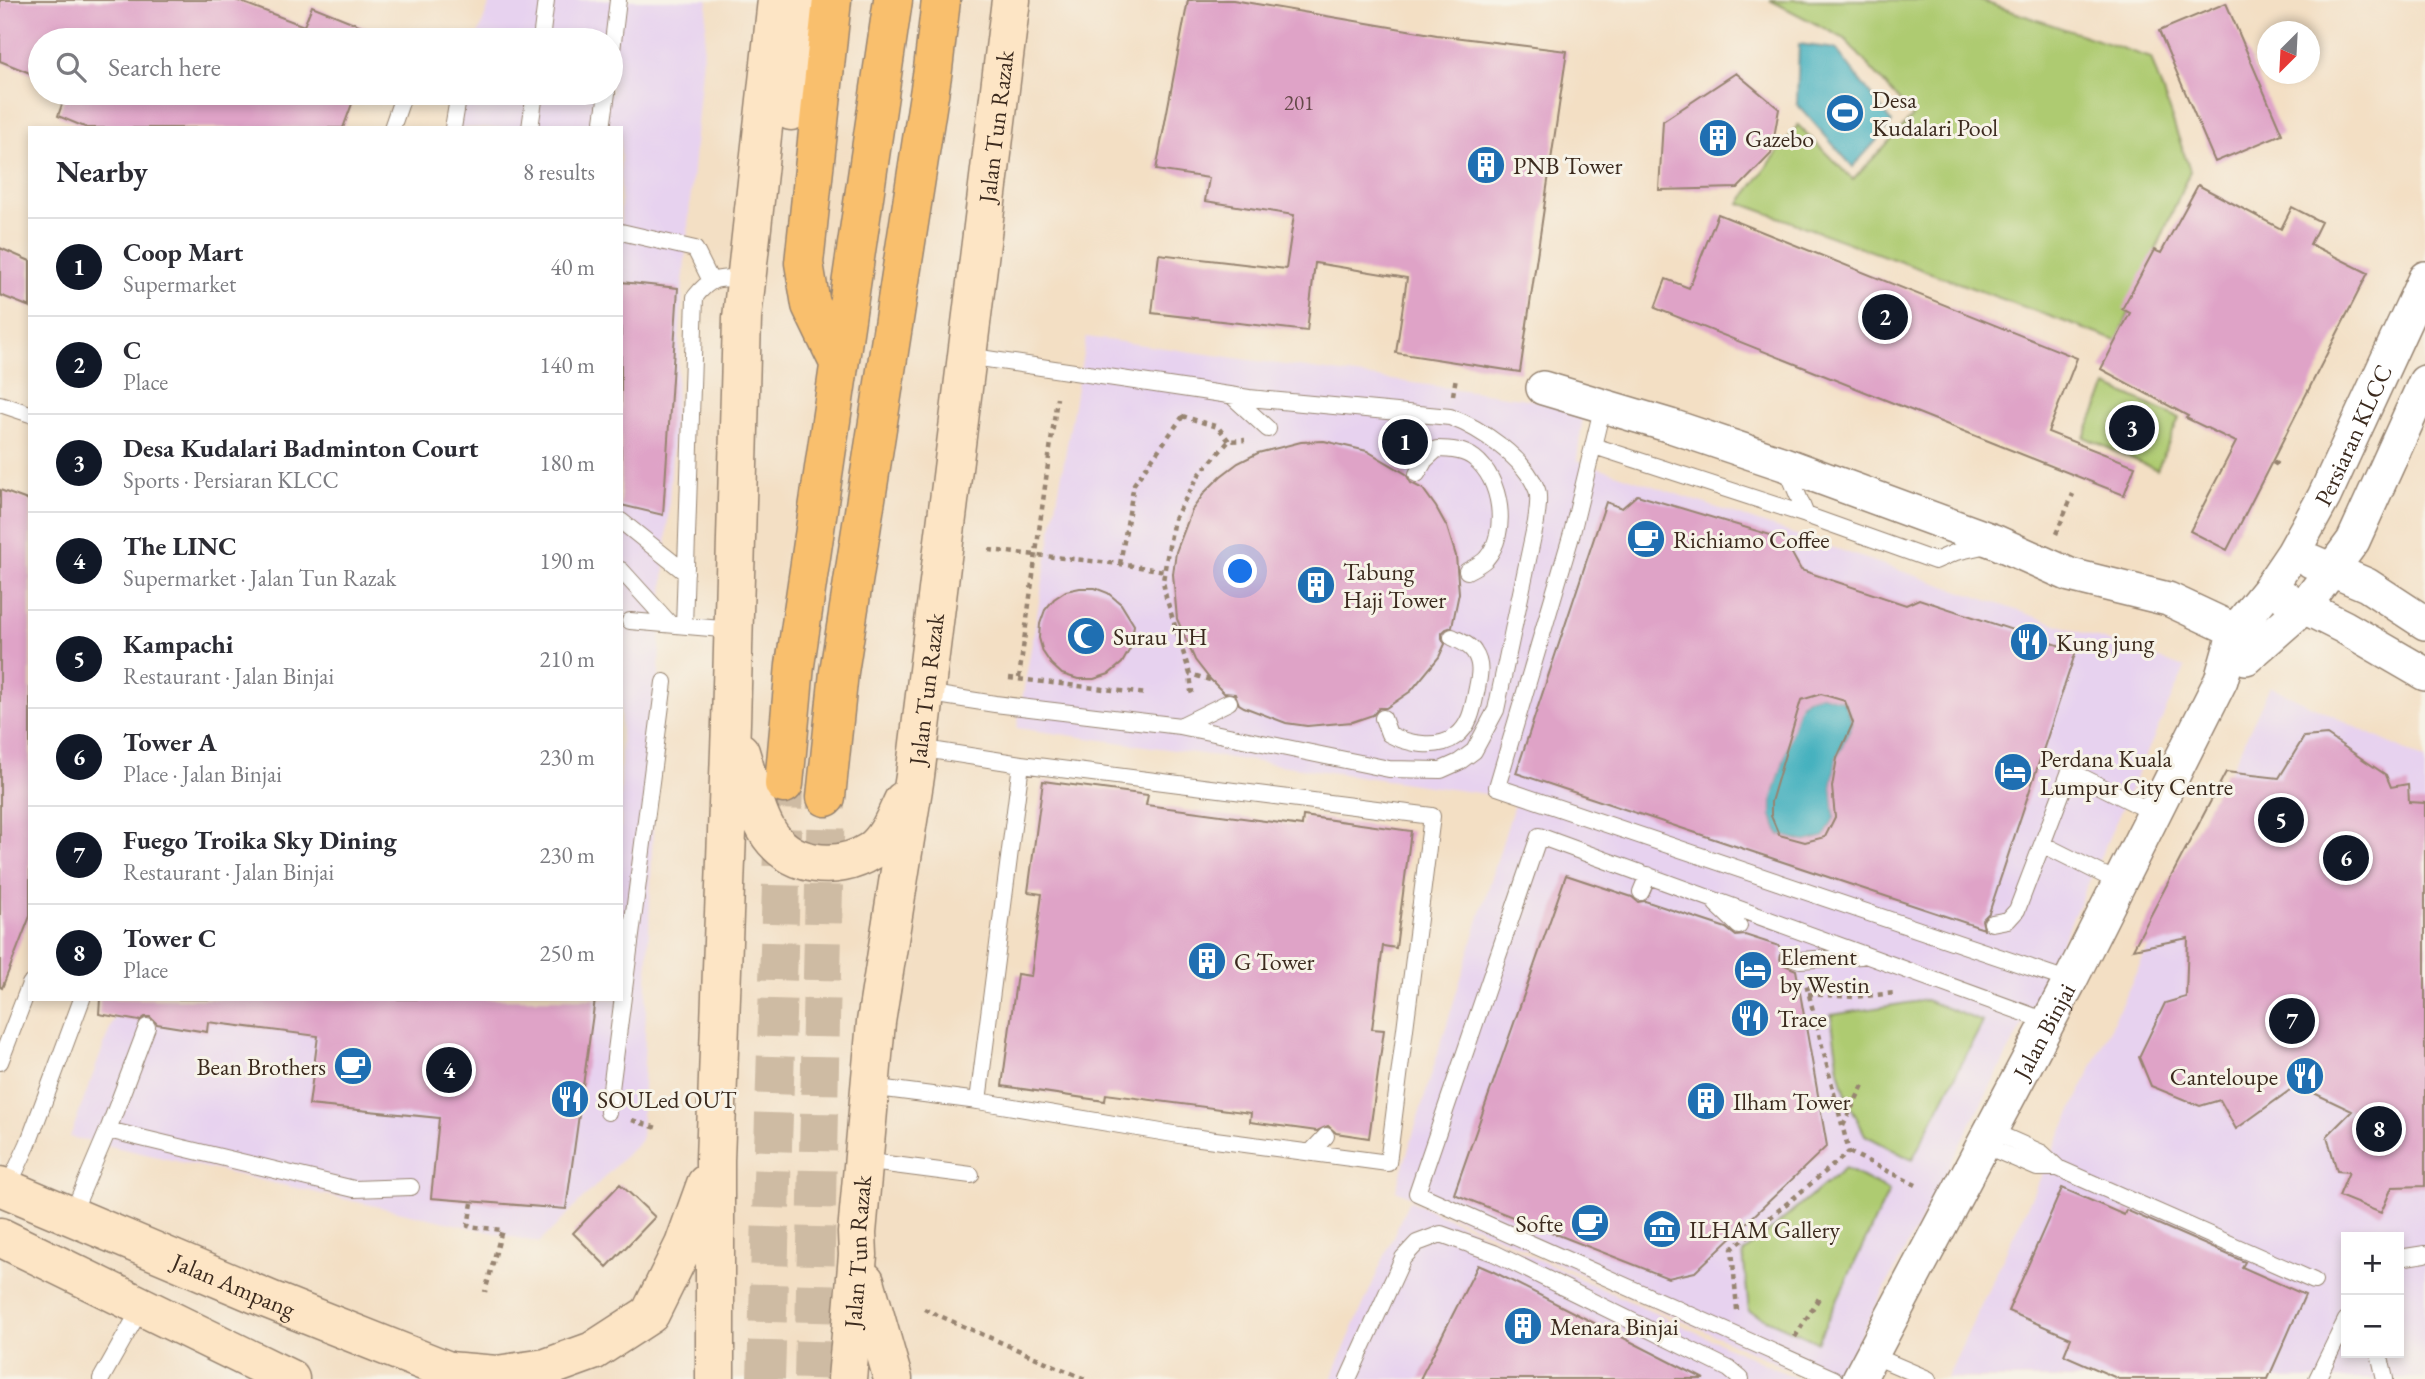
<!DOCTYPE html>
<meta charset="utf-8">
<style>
:root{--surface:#fff;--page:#f2f2f3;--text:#2b2b33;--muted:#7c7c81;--line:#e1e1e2;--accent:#111827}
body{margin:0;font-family:"EB Garamond",serif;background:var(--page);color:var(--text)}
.controls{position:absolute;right:21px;bottom:21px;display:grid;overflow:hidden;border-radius:0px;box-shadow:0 4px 10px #0003}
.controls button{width:63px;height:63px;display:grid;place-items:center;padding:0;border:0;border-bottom:2px solid var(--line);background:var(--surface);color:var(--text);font:35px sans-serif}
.compass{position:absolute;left:2257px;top:21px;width:63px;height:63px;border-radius:50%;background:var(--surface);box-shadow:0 4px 10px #0003;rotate:204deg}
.you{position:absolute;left:1241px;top:572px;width:24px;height:24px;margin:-18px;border:5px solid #fff;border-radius:50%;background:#1a73e8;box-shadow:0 0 0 10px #1a73e833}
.badge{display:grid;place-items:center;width:46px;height:46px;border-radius:50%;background:var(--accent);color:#fff;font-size:23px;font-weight:700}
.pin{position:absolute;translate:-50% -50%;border:4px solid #fff;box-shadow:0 2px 7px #0006}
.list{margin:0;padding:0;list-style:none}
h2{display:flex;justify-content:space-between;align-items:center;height:91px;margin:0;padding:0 28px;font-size:30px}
h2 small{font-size:23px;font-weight:400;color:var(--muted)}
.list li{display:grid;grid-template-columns:46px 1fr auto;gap:21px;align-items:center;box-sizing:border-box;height:98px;padding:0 28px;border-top:2px solid var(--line)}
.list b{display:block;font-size:26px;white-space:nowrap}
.list p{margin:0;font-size:23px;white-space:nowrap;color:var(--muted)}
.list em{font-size:23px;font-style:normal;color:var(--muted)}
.icon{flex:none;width:38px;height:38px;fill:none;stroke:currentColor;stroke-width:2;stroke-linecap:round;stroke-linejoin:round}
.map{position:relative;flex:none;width:2425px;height:1379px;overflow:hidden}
.search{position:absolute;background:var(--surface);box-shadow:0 4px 10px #0003;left:28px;top:28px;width:595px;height:77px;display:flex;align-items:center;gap:18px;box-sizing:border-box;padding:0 24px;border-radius:38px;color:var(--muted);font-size:26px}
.panel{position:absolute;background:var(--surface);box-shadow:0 4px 10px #0003;left:28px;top:126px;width:595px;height:875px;border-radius:0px}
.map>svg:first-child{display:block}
.built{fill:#e7d2ef;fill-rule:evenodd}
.green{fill:#aecb71;stroke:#747a48;stroke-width:2}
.water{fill:#40afbd;stroke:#3e6c6e;stroke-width:2}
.building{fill:#dfa3c7;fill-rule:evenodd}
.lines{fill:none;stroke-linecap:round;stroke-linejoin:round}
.primary-tunnel{stroke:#cebba3;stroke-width:38;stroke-dasharray:38 19;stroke-linecap:butt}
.service-casing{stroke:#978471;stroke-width:18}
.minor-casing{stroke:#978471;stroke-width:36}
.secondary-casing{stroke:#978471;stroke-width:41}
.primary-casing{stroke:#978471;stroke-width:41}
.path{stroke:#978471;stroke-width:4.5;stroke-dasharray:5 5;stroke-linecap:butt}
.service{stroke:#fff;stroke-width:16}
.minor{stroke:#fff;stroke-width:33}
.secondary{stroke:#fde5c5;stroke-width:38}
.primary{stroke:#f9bf6d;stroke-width:38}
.labels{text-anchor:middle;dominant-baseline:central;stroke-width:6;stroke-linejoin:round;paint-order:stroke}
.number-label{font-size:21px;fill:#644848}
.poi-label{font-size:24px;fill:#3b2a1e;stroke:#f7f3e8;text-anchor:start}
.street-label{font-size:24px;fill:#3b2a1e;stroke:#f7f3e8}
</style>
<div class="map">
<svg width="2425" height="1379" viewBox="0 0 2425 1379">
<rect width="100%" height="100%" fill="#f7f3e8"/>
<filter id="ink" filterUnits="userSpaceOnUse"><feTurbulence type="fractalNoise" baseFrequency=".0143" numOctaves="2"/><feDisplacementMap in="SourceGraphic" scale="14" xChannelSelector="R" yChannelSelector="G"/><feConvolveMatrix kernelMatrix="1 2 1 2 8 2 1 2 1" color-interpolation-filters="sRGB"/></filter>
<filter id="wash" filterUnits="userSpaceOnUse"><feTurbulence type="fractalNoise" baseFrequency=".00686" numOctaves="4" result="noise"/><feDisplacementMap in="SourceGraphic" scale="28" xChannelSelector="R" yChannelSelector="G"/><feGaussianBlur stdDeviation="1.57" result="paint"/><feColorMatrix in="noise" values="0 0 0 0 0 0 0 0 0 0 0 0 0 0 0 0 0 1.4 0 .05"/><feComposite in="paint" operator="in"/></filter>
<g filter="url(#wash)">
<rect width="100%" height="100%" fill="#f3dfc4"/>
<!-- built -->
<path class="built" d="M 491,0 L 708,0 L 683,283 L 660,643 L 641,1140 L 539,1243 L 70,1137 L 121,999 L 621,999 L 621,128 L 444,128 L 456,93 L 611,93 L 611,40 L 476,40 Z
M 1086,337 L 1584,407 L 1577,460 L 2185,668 L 2038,995 L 1838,1379 L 1811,1379 L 1396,1190 L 1514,805 L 1486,794 L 1017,728 Z
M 2270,686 L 2425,760 L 2425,1379 L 1947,1378 ZM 2346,1237 L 2399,1237 L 2399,1353 L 2346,1353 Z
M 1409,1200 L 1798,1379 L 1331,1379 Z"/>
<!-- green -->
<path class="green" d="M 1770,0 L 1978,0 L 2151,58 L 2190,171 L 2117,341 L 1740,203 L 1798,125 L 1853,180 L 1913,116 L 1845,39 Z
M 2107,386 L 2179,418 L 2157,470 L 2084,437 Z
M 1926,1000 L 1983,1022 L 1912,1160 L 1865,1135 L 1847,1098 L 1839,1070 L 1831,1015 Z
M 1845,1168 L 1889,1191 L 1817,1342 L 1749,1311 L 1743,1253 Z"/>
<!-- water -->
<path class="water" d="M 1799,44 L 1836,49 L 1892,123 L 1853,167 L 1797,104 Z
M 1821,694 L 1843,700 L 1853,723 L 1837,758 L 1832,787 L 1835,817 L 1825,837 L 1805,842 L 1779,835 L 1771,816 L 1771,802 L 1799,705 L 1807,698 Z"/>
<g id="blocks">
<!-- building -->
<path class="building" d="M 0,0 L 236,0 L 304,26 L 312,6 L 394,39 L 40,40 L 40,77 L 0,61 Z
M 1188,0 L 1233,0 L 1437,35 L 1567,51 L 1520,372 L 1396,353 L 1407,278 L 1315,263 L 1307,331 L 1152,313 L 1159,254 L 1286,269 L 1294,215 L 1205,201 L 1209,178 L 1156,170 Z
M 2226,3 L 2282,134 L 2215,162 L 2159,31 Z
M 1736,73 L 1779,109 L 1771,154 L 1738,188 L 1659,190 L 1663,121 Z
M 66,93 L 356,93 L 343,128 L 87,128 L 58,116 Z
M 2198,185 L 2281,229 L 2292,207 L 2321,222 L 2310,244 L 2368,273 L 2227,550 L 2190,531 L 2236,442 L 2186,418 L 2188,416 L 2101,369 L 2130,313 L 2122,309 L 2138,280 L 2154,250 L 2161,253 Z
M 1718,214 L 2077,358 L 2048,432 L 2135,466 L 2124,495 L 1655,308 L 1666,279 L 1689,288 Z
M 0,248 L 30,261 L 30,307 L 0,295 Z
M 621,282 L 678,288 L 663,515 L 621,505 Z
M 1324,441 L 1367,451 L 1406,474 L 1411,483 L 1423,489 L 1436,507 L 1447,527 L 1456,556 L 1459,593 L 1452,627 L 1446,629 L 1442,633 L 1442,638 L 1445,644 L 1439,657 L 1411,691 L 1386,708 L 1379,708 L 1373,715 L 1352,722 L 1307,726 L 1286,723 L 1244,707 L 1239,704 L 1235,694 L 1224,693 L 1209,678 L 1195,660 L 1177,619 L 1173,574 L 1176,552 L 1192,510 L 1205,492 L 1221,476 L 1238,463 L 1258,453 L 1301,442 Z
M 0,490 L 30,501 L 30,916 L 2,988 L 0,987 Z
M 1637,495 L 1784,539 L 1801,570 L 1906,605 L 1919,599 L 2076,651 L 1989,913 L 1982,920 L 1984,929 L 1516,773 L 1606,502 L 1622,508 ZM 1821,694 L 1845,701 L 1853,723 L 1837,758 L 1832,787 L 1835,817 L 1825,837 L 1805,842 L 1779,835 L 1771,816 L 1771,802 L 1801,700 Z
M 1080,588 L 1095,588 L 1108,593 L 1121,604 L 1134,625 L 1130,649 L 1122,663 L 1109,674 L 1094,679 L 1078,679 L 1062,674 L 1051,664 L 1043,652 L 1039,638 L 1040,624 L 1045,610 L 1054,599 L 1066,591 Z
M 2327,735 L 2386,775 L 2391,787 L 2408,784 L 2409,802 L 2425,803 L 2425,1186 L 2392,1187 L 2381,1213 L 2339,1196 L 2349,1172 L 2337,1171 L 2327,1136 L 2352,1111 L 2297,1085 L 2236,1129 L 2220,1100 L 2200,1106 L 2151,1086 L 2139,1057 L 2165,1003 L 2186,997 L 2188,938 L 2133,949 L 2226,772 L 2279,778 L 2304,737 Z
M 1043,781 L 1148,795 L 1146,805 L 1302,826 L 1303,816 L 1411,831 L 1396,948 L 1383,946 L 1372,1029 L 1384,1030 L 1369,1138 L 1336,1133 L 1328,1126 L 1317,1131 L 1250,1122 L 1251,1113 L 1106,1094 L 1105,1101 L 1002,1086 L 1017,974 L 1031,976 L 1042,894 L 1028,892 Z
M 1566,875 L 1632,897 L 1638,902 L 1645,901 L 1726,928 L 1736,936 L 1745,935 L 1779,946 L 1782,950 L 1780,959 L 1782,964 L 1796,970 L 1827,1146 L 1695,1272 L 1668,1278 L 1454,1194 Z
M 100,999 L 595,999 L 566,1209 L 431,1198 L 439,1118 L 309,1105 L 318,1036 L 208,1022 L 207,1032 L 157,1024 L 150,1017 L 145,1017 L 139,1021 L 99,1014 Z
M 620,1184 L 655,1217 L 607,1267 L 573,1233 Z
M 2062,1188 L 2124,1215 L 2126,1210 L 2245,1262 L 2242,1267 L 2305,1295 L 2268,1379 L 2119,1379 L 2064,1355 L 2071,1338 L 2008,1311 Z
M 1478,1265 L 1494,1272 L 1704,1379 L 1420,1379 Z"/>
</g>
</g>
<g filter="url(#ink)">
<use href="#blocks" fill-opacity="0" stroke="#978471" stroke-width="2"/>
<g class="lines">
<!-- primary-tunnel -->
<path class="primary-tunnel" d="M 766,1379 L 784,784
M 813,1379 L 826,797"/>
<!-- service casing -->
<g class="service-casing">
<path id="service" d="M 541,40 L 546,0
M 611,59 L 618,0
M 392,128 L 401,102
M 453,128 L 459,93
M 530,128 L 535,93
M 602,128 L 607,93
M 621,232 L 695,249 L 711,281
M 1231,395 L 1268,429
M 0,404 L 30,414
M 1603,405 L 1572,533 L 1497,787 L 2070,981
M 1594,446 L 1806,515 L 1935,561 L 1956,552 L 1987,545
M 1787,469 L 1806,515
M 1417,474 L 1425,460 L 1437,449 C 1450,449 1464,450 1474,458 C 1502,479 1509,533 1486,559 C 1481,564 1473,568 1467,571
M 621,521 L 686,573
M 621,570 L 670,624
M 630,621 L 733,630
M 684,626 L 695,297 C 712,275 721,278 746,278
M 925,693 L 995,704 L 1180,726 L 1389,769 L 1441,770 L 1459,762 L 1474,751 L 1496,710 L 1536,522 C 1537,513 1540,498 1537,490 C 1525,458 1480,428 1450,417 L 1249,398 L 967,356
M 1383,718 L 1389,734 C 1407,744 1438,750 1456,736 C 1470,726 1473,708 1476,693 C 1479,678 1483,665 1474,652 C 1470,645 1460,641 1452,637
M 1180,726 L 1229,702
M 2044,845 L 2120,883
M 1641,892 L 1648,875
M 1716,904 L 1739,926
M 1992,923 L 2008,920 L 2017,910 L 2070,771 L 2154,813
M 1790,957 L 1800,960 L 1861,956
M 0,1062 L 30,984
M 870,1087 L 978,1101 L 1021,764 L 918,748
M 978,1101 L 1185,1136 L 1388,1163 L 1432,816 L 1021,764
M 608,1112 L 664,682
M 108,1130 L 354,1189 L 411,1187
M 1992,1131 L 2042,1153 L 2058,1168 L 2314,1281
M 1984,1145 L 2037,1168 L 2058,1168
M 1311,1152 L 1326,1136
M 863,1161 L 971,1175
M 7,1189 L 28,1144 L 82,999
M 71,1217 L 108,1130 L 147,1027
M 2399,1258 L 2425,1254
M 2379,1353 L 2385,1379
M 1872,1355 L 1928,1379
M 101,1379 L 141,1308
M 1348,1379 L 1403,1258 L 1417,1243 L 1441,1234 L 1494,1253 L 1729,1369 L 1741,1379
M 1834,1379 L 1417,1193 L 1539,836 L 2049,1022
M 2317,1379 L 2346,1320"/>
</g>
<!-- minor casing -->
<g class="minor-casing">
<g id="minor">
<path d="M 1543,388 L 1671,426 L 1784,464 L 1996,542 L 2070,575 L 2168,599 L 2262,643"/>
<path d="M 2311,561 L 2367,585 L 2425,623"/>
<path d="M 2286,598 L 2344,627 L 2425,674"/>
<path d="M 2246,658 L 2304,607 L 2353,541 L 2425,382"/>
<path id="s1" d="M 1859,1379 L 2070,981 L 2221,680 L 2235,631 L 2268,590 L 2293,553 L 2324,497 L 2425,278"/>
</g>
</g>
<!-- secondary casing -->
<g class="secondary-casing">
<g id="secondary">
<path d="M 791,111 L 805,0"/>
<path d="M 740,752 C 748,777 753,806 766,829 C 787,867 836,873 871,851 C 887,840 895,818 903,801"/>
<path id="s2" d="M 0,1186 L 270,1300 L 469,1379"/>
<path d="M 0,1237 L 290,1379"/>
<path d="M 865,1281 L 893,1379"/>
<path d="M 448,1371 L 497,1375 L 546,1368 L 593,1351 L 650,1314 L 684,1245 L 706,1184"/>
<path d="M 715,1379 L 715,1160 L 731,723 L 742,318 L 777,0"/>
<path id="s3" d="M 847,1379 L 858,1255 L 857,1233 L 876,1022 L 915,776 L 1011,0"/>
</g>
</g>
<!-- primary casing -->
<g class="primary-casing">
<path id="primary" d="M 832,0 L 804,263 L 811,305 L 839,363
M 784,784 L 795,665 L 893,0
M 826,797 L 839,672 L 933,69 L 941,0"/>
</g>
<!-- path -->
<path class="path" d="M 1453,395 L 1456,377
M 1182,416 L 1218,427 L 1229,441
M 2273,462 L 2281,467
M 2056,534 L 2073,494
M 989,550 L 1120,564 L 1165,571
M 1120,564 L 1134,484 L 1183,416
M 1009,678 L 1147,694
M 1019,678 L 1057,398
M 1210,680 L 1190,674 L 1166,597 L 1163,581 L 1166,562 L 1174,519 L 1199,475 L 1229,441 L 1245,440
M 1189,692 L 1192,691 L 1190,674
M 1808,994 L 1854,997 L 1895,993
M 632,1120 L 657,1128
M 1843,1126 L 1864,1083
M 1849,1152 L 1916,1185
M 472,1203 L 468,1226 L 502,1230 L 485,1292
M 924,1309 L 1085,1379
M 1737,1310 L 1732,1249 L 1849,1152 L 1806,983
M 1795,1337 L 1821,1295"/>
<!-- service -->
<use href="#service" class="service"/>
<!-- minor -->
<use href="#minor" class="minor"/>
<!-- secondary -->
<use href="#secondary" class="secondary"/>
<!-- primary -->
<use href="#primary" class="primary"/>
</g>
</g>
<!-- icons -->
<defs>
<g id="stadium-disc" transform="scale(2.0125)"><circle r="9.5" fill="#1f6fb2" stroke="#f7f3e8"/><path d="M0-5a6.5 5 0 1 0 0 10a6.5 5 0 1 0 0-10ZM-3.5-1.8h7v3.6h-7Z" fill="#fff"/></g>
<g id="building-disc" transform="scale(2.0125)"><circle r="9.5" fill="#1f6fb2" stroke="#f7f3e8"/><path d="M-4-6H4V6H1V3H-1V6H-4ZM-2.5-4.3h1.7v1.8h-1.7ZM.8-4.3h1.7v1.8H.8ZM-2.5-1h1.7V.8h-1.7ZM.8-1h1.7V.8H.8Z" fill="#fff"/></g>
<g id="cafe-disc" transform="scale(2.0125)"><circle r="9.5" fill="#1f6fb2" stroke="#f7f3e8"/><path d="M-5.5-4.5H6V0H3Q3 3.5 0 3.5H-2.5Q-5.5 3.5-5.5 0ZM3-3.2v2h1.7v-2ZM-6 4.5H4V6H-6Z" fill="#fff"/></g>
<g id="mosque-disc" transform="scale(2.0125)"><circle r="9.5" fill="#1f6fb2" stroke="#f7f3e8"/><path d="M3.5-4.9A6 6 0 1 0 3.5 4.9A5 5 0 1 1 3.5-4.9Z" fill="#fff"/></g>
<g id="restaurant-disc" transform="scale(2.0125)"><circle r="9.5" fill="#1f6fb2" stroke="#f7f3e8"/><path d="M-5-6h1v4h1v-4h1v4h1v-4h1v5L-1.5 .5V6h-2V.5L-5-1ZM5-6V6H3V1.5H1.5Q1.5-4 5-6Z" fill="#fff"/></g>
<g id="hotel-disc" transform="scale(2.0125)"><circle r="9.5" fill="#1f6fb2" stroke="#f7f3e8"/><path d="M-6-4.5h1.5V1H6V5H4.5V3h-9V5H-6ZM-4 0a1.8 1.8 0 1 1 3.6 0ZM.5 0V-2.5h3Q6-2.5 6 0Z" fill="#fff"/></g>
<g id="museum-disc" transform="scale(2.0125)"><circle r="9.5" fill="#1f6fb2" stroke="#f7f3e8"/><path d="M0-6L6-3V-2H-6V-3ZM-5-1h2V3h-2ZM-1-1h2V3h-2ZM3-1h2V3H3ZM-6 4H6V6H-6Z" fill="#fff"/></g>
</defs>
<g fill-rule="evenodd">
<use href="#stadium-disc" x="1845" y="113"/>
<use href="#building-disc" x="1718" y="138"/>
<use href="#building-disc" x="1486" y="165"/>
<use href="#cafe-disc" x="1646" y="539"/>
<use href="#building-disc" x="1316" y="585"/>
<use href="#mosque-disc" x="1086" y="636"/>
<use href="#restaurant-disc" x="2029" y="642"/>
<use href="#hotel-disc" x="2013" y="772"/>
<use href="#building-disc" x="1207" y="961"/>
<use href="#hotel-disc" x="1753" y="970"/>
<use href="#restaurant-disc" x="1750" y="1018"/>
<use href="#cafe-disc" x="353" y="1066"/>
<use href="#restaurant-disc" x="2305" y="1076"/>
<use href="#restaurant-disc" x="570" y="1099"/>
<use href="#building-disc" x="1706" y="1101"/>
<use href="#cafe-disc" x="1590" y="1223"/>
<use href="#museum-disc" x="1662" y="1229"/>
<use href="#building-disc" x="1523" y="1326"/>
</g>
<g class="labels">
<!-- number labels -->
<g class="number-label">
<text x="1299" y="102">201</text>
</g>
<!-- poi labels -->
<g class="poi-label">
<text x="1872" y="99">Desa<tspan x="1872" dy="28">Kudalari Pool</tspan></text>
<text x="1745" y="138">Gazebo</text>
<text x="1513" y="165">PNB Tower</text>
<text x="1673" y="539">Richiamo Coffee</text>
<text x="1343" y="571">Tabung<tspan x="1343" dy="28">Haji Tower</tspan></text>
<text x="1113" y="636">Surau TH</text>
<text x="2056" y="642">Kung jung</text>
<text x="2040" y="758">Perdana Kuala<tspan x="2040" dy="28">Lumpur City Centre</tspan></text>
<text x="1780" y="956">Element<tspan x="1780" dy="28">by Westin</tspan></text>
<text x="1234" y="961">G Tower</text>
<text x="1777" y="1018">Trace</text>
<text x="326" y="1066" text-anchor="end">Bean Brothers</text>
<text x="2278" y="1076" text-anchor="end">Canteloupe</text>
<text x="597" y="1099">SOULed OUT</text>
<text x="1733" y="1101">Ilham Tower</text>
<text x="1563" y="1223" text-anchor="end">Softe</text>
<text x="1689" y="1229">ILHAM Gallery</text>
<text x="1550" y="1326">Menara Binjai</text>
</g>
<!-- street labels -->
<g class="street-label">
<text stroke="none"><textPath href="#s3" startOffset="1262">Jalan Tun Razak</textPath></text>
<text stroke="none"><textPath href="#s1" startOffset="1068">Persiaran KLCC</textPath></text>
<text stroke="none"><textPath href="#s3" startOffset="695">Jalan Tun Razak</textPath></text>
<text stroke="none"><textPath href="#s1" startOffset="394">Jalan Binjai</textPath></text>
<text stroke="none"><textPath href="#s3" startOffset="128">Jalan Tun Razak</textPath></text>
<text stroke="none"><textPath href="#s2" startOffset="254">Jalan Ampang</textPath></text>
</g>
</g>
</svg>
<div class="controls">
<button>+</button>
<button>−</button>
</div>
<svg class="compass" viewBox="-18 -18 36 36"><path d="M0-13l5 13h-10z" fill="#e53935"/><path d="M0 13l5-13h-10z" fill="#7c7c81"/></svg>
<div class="you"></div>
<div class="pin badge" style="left:1405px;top:442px">1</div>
<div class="pin badge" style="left:1885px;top:317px">2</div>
<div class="pin badge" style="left:2132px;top:428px">3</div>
<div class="pin badge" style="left:449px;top:1070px">4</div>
<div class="pin badge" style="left:2281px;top:820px">5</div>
<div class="pin badge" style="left:2346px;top:858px">6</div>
<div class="pin badge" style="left:2292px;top:1021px">7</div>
<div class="pin badge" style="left:2379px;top:1129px">8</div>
<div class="search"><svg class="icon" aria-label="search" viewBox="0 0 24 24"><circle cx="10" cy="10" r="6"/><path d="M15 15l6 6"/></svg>Search here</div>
<section class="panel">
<h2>Nearby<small>8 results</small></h2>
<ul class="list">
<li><span class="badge">1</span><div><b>Coop Mart</b><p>Supermarket</p></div><em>40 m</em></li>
<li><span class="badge">2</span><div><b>C</b><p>Place</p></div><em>140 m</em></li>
<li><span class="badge">3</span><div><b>Desa Kudalari Badminton Court</b><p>Sports · Persiaran KLCC</p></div><em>180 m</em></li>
<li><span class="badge">4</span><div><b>The LINC</b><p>Supermarket · Jalan Tun Razak</p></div><em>190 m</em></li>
<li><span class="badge">5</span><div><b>Kampachi</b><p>Restaurant · Jalan Binjai</p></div><em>210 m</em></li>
<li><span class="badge">6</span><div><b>Tower A</b><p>Place · Jalan Binjai</p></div><em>230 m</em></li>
<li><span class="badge">7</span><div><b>Fuego Troika Sky Dining</b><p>Restaurant · Jalan Binjai</p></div><em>230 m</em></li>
<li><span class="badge">8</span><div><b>Tower C</b><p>Place</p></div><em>250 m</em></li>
</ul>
</section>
</div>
